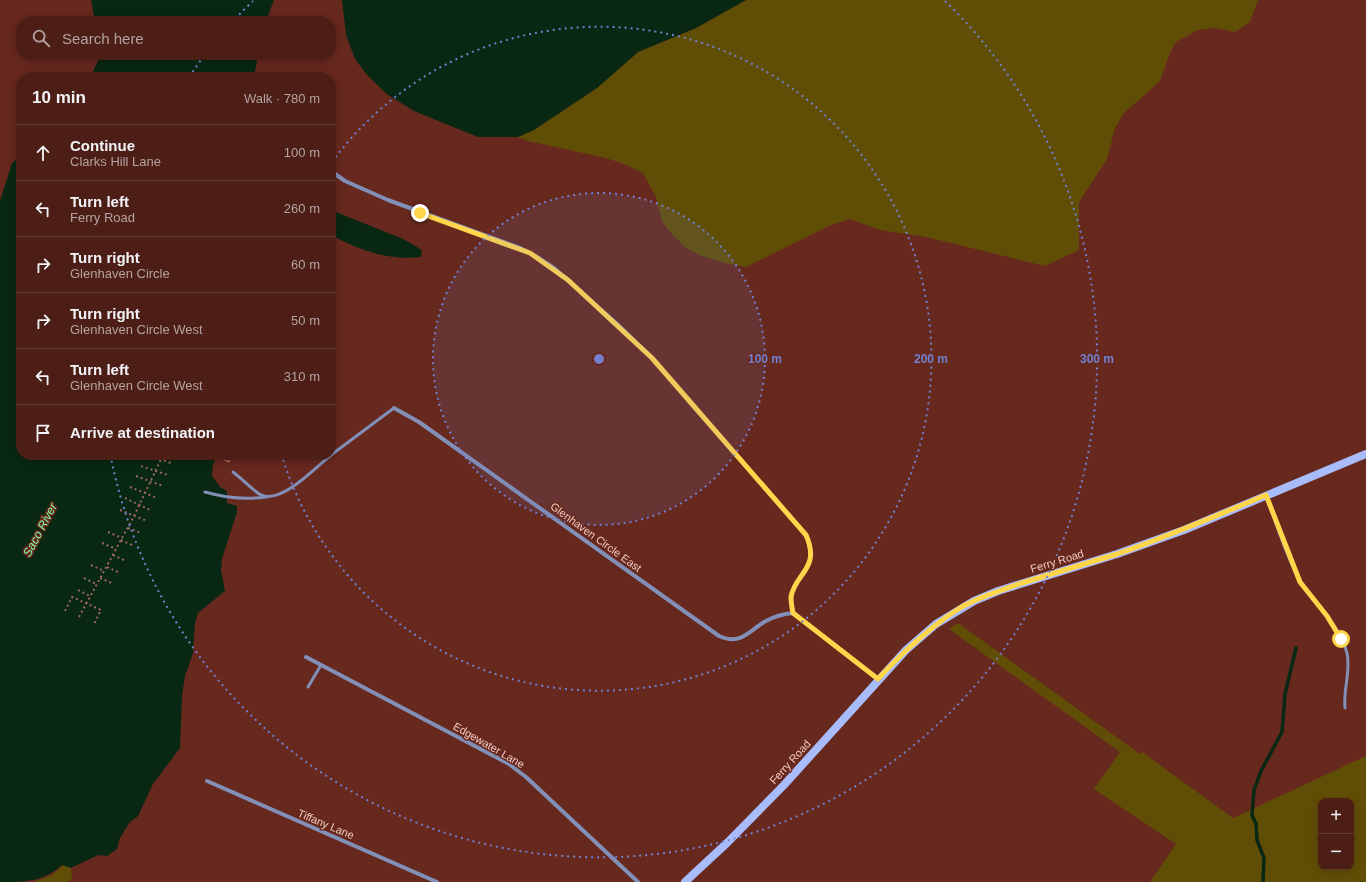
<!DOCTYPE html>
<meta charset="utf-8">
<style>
:root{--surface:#4d1e16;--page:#54271f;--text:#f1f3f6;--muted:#b3a2a1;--line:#643c35}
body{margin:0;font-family:Arial,sans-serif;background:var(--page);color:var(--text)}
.controls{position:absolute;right:12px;bottom:12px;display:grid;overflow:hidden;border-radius:8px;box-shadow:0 2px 10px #0003}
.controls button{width:36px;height:36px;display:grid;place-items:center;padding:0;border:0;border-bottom:1px solid var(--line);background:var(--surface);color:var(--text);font:20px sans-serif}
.stop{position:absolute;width:12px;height:12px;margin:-9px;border:3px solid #ffd54a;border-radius:50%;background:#fff}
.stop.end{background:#ffd54a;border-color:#fff;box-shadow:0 1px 4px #0008}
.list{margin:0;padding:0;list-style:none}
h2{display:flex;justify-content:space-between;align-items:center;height:52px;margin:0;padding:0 16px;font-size:17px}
h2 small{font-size:13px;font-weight:400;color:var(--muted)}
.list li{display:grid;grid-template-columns:26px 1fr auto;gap:12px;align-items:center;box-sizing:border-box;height:56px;padding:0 16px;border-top:1px solid var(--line)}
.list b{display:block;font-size:15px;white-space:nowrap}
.list p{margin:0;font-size:13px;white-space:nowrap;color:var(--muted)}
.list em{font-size:13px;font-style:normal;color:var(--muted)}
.icon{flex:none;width:22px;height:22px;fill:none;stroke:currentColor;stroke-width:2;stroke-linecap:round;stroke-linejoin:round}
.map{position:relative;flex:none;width:1366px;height:882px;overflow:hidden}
.search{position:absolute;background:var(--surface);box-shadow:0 2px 10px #0003;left:16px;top:16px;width:320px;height:44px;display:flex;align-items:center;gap:10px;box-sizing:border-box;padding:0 14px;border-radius:16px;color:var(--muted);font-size:15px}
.panel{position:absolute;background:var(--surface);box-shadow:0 2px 10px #0003;left:16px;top:72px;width:320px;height:388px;border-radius:16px}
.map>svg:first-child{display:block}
.green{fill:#614e06;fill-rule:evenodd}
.water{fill:#082813}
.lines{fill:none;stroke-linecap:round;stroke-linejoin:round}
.stream{stroke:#082813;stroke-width:3.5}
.building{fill:#8e2a1b;stroke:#c87f72}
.path{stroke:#9e685f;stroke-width:2;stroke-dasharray:2 3;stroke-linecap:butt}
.service{stroke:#828fb7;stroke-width:3}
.minor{stroke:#828fb7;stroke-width:4}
.secondary{stroke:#a8bbfb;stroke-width:8}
.route{stroke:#ffd54a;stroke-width:5}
.ring{fill:none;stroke:#7280cf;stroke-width:2;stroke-dasharray:2 4}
.labels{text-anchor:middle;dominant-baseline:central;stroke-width:3;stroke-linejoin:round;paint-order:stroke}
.street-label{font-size:11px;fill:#f1cac2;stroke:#67281e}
.water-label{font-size:12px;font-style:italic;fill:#7ffda4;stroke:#67281e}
.centre{fill:#7280cf;stroke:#67281e;stroke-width:2}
.ring-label{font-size:12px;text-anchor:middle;font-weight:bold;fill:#7280cf;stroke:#67281e;stroke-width:3;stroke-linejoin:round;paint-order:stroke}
</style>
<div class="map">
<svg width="1366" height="882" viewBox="0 0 1366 882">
<rect width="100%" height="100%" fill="#67281e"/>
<!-- green -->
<path class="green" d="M 746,0 L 1258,0 L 1250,22 L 1235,32 L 1215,28 L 1198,30 L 1176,42 L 1170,53 L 1160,81 L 1124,113 L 1115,128 L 1107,159 L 1079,202 L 1079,250 L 1045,266 L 926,237 L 880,230 L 850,219 L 829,226 L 746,267 L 724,263 L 699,255 L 685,247 L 669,231 L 662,221 L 656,197 L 643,173 L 624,164 L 606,158 L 528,141 L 518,137 L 534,130 L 597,88 L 638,52 L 696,28 Z
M 958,623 L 1140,754 L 1142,752 L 1233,818 L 1366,756 L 1366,882 L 1150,882 L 1176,844 L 1094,789 L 1120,752 L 949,629 ZM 1321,801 L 1351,801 L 1351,867 L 1321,867 Z
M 63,865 L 71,868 L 72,880 L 65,882 L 33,882 L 52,875 Z"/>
<!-- water -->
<path class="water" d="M 91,0 L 274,0 L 266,21 L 95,21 Z
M 342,0 L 746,0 L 696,28 L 638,52 L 597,88 L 534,130 L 518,137 L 478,137 L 414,111 L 388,95 L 368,76 L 355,59 L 346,35 Z
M 101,55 L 258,55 L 254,77 L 90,77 Z
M 19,157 L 21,157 L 21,455 L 217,455 L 213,465 L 212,476 L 220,487 L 227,491 L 227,503 L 237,506 L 237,512 L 222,559 L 221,570 L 225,591 L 198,613 L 195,623 L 193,653 L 185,676 L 182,696 L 180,748 L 153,784 L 138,816 L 130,822 L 120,838 L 117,849 L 107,856 L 98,855 L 71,868 L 62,865 C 43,882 26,882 0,882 L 0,201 L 12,163 Z
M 331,210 L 403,239 L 422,250 L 421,257 C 388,261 359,250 331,235 Z"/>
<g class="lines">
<!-- stream -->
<path class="stream" d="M 1263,882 L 1264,858 L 1257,840 L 1256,824 L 1252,815 L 1254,790 L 1261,771 L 1282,732 L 1285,694 L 1296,648"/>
</g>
<!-- building -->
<path class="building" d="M 222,455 L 232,455 L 229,462 L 220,458 Z"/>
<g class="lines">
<!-- path -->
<path class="path" d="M 150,455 L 173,464
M 141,466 L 168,475
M 136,476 L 163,486
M 130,487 L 157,498
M 125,498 L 152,511
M 120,510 L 147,521
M 128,528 L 141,533
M 108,532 L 122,538
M 121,540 L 134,546
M 102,543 L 116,549
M 113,555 L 126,561
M 91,565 L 104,571
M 107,567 L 120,573
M 84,578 L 96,584
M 100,578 L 114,584
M 78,590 L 90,596
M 65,611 L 72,597 L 101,610 L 94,624
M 79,617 L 134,516 L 163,455"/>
<!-- service -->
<path class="service" d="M 331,455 L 394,408
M 233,472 C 240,477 256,493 261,495 C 282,504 316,467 331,455
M 205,492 C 226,498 244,500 266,497
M 1266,497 C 1277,523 1286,558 1301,582 C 1315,605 1340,625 1347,653 C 1351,671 1343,690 1345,708
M 308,687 L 321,665"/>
<!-- minor -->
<path class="minor" d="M 331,171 L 345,181 L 388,200 L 520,248 L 537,257 L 554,268 L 617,324 L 652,358 L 806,535 C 821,569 795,572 791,597 C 791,602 792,608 793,613
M 394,408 L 419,422 L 719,636 C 741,646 748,631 766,621 C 775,616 783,614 793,613
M 793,613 L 878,679
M 306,657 L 509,764 L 526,777 L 638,882
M 207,781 L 437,882"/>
<!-- secondary -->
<path class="secondary" d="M 685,882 L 728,842 L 784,785 L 906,650 L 936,624 L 974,601 L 998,591 L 1117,554 L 1184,530 L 1366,454"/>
</g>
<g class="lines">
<!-- route -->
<path class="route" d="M 420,213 L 530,253 L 568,280 L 652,358 L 806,535 C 821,569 795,573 791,597 C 791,602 792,608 793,613 L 878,679 C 903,652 928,628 960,608 C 978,597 999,591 1019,584 C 1051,574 1084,564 1117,554 C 1167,537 1216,516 1266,495 L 1300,582 L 1327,616 L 1341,639"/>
</g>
<!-- distance rings -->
<circle cx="599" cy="359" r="166" fill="#7280cf" fill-opacity=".12"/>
<g class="ring">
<circle cx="599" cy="359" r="166"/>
<path d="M332 162A332 332 0 1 1 282 456"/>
<path d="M189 77A498 498 0 0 1 204 56M235 19A498 498 0 0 1 253 1M945 1A498 498 0 1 1 111 458"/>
</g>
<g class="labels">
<!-- street labels -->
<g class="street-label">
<text transform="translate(596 537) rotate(36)">Glenhaven Circle East</text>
<text transform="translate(1057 561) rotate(-17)">Ferry Road</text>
<text transform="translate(489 745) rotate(30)">Edgewater Lane</text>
<text transform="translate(790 762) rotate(-48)">Ferry Road</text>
<text transform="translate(326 824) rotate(23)">Tiffany Lane</text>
</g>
<!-- water labels -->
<g class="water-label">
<text transform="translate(40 530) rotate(-62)">Saco River</text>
</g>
</g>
<circle cx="599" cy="359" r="6" class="centre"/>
<g class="ring-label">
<text x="765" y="363">100 m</text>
<text x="931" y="363">200 m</text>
<text x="1097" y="363">300 m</text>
</g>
</svg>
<div class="controls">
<button>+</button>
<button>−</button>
</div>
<div class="stop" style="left:1341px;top:639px"></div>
<div class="stop end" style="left:420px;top:213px"></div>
<div class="search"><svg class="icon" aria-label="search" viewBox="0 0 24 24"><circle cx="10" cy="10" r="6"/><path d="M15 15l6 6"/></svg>Search here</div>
<section class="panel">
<h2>10 min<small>Walk · 780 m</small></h2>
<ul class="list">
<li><svg class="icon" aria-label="ahead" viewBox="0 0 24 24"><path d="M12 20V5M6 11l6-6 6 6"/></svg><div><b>Continue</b><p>Clarks Hill Lane</p></div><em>100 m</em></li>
<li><svg class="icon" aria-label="left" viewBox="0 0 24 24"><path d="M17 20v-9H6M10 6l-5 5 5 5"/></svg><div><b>Turn left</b><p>Ferry Road</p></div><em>260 m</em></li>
<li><svg class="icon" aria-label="right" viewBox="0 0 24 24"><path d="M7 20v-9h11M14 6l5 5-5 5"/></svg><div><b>Turn right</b><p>Glenhaven Circle</p></div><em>60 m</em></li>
<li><svg class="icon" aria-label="right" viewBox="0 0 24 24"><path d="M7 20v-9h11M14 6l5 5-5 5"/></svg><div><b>Turn right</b><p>Glenhaven Circle West</p></div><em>50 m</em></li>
<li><svg class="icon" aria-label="left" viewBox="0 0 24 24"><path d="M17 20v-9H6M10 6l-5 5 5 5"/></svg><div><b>Turn left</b><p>Glenhaven Circle West</p></div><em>310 m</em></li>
<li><svg class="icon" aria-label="arrive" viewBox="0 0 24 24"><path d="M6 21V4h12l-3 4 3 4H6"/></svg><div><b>Arrive at destination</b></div></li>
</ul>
</section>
</div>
